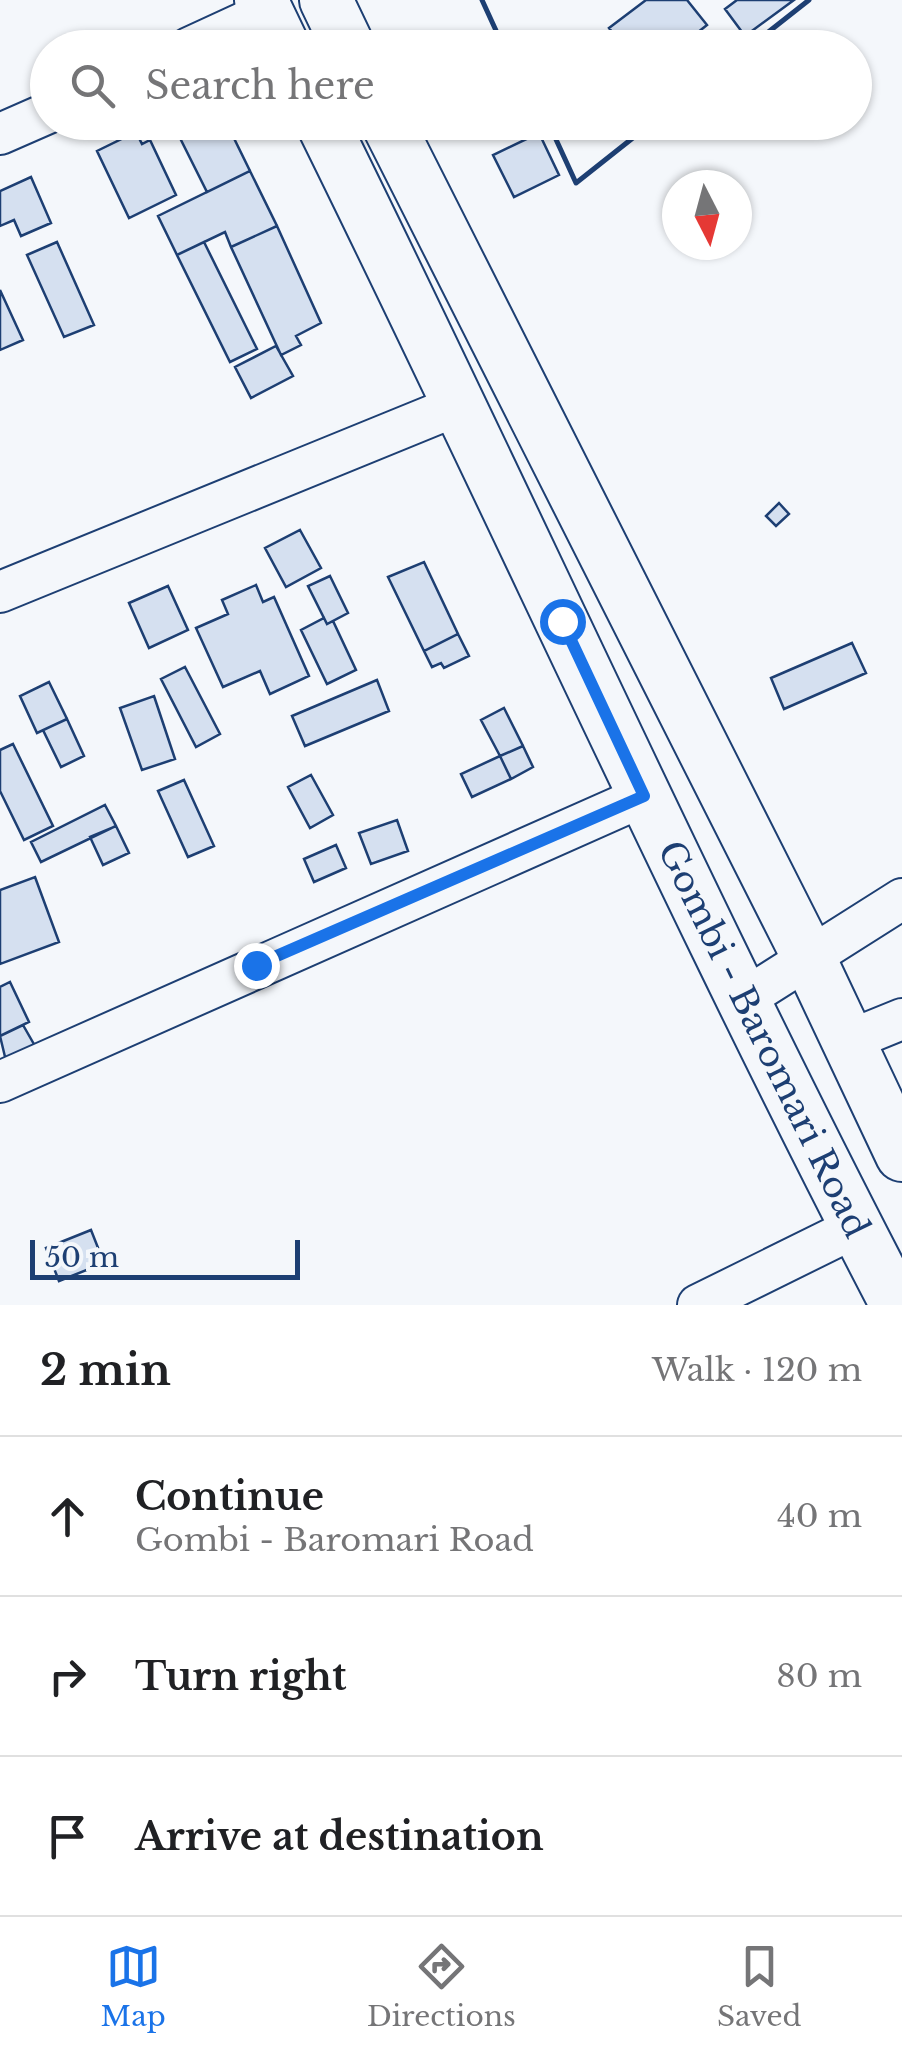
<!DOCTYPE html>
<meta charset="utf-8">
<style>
:root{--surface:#fff;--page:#f6f6f6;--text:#202124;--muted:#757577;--line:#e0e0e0;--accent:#1a73e8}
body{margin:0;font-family:"Libre Baskerville",serif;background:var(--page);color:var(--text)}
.compass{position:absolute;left:662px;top:170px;width:90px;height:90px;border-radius:50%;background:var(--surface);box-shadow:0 2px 8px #0004;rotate:174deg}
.scale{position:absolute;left:30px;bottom:25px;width:270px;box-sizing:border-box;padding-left:10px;border:5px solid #1d3f73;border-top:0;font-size:28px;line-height:35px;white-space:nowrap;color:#1d3f73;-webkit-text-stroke:8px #f4f7fb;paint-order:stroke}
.stop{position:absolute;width:30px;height:30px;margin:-22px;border:8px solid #1a73e8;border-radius:50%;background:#fff}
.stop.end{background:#1a73e8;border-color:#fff;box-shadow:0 2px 10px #0008}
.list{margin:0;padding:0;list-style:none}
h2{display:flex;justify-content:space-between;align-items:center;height:130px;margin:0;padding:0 40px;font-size:42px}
h2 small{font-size:32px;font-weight:400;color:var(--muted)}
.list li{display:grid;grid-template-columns:65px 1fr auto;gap:30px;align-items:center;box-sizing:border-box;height:160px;padding:0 40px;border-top:2px solid var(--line)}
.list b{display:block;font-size:38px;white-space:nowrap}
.list p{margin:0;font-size:32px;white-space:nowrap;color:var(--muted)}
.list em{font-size:32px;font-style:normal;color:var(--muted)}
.icon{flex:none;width:55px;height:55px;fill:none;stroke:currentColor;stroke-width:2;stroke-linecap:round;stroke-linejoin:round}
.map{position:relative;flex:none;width:902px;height:1305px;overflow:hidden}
.search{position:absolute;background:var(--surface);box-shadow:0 2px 8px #0004;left:30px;right:30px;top:30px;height:110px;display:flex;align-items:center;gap:25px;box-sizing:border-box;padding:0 35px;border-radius:55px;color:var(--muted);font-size:38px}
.sheet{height:610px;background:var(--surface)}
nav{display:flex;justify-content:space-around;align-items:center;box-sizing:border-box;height:140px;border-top:2px solid var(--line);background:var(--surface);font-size:28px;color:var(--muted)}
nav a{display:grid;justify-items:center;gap:5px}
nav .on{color:var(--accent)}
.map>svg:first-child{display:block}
.building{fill:#d5e0f0;stroke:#1d3f73;stroke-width:2.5}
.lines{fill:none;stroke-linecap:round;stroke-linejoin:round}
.minor-casing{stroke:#1d3f73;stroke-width:44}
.major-casing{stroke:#1d3f73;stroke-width:56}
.minor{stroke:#f4f7fb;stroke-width:40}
.major{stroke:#f4f7fb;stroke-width:52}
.wall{stroke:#1d3f73;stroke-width:5}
.route{stroke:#1a73e8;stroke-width:12}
.labels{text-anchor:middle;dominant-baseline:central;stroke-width:8;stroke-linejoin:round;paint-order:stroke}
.street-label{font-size:35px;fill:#1d3f73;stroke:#f4f7fb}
</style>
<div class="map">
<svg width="902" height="1305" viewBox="0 0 902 1305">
<rect width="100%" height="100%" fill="#f4f7fb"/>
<!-- building -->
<path class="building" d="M 646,0 L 687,0 L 707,25 L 678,48 L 624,48 L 609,28 Z
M 737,0 L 794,0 L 745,36 L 725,9 Z
M 172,122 L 226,122 L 250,171 L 207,192 Z
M 136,132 L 142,144 L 150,140 L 176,195 L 129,218 L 97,151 Z
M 539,133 L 559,175 L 514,197 L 493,155 Z
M 250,171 L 277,226 L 231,247 L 225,232 L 177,255 L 158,216 Z
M 31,177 L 51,223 L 21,236 L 14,220 L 0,226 L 0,191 Z
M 277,226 L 321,323 L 296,336 L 301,345 L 281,355 L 231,247 Z
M 57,242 L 94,325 L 64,337 L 27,255 Z
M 204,242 L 257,349 L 230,362 L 177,255 Z
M 0,290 L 23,340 L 0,350 Z
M 276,346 L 293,376 L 251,398 L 235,367 Z
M 779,503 L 789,514 L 776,526 L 766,516 Z
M 300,530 L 321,568 L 286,587 L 265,548 Z
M 424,562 L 458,634 L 424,651 L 388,577 Z
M 330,576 L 348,613 L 327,624 L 308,586 Z
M 256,585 L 263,602 L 274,597 L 309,676 L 270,694 L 260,671 L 223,687 L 196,628 L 228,614 L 222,600 Z
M 168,586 L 188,630 L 149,648 L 129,603 Z
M 324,618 L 327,624 L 333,621 L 356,670 L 327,684 L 301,630 Z
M 458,634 L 469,656 L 444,668 L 441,663 L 432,667 L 424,651 Z
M 852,643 L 866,673 L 784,709 L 771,678 Z
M 185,667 L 220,734 L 196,747 L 161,679 Z
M 377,680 L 389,711 L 305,746 L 292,716 Z
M 49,682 L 67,719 L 37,733 L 20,696 Z
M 154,696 L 175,759 L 142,770 L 120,708 Z
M 504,708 L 523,746 L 500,756 L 481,720 Z
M 67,719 L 84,756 L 61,767 L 43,730 Z
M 13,744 L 53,826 L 24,840 L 0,791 L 0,750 Z
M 523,746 L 533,767 L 511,779 L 500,756 Z
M 500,756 L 511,779 L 472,797 L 461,774 Z
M 311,775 L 333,815 L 310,828 L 288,787 Z
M 184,780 L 214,846 L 188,857 L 158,791 Z
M 105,805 L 116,826 L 41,862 L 31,842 Z
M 397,820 L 408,851 L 371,864 L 359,833 Z
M 116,826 L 129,853 L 103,865 L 90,837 Z
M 336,845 L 346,868 L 314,882 L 304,859 Z
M 35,877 L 59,942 L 0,964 L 0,890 Z
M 10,982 L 29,1022 L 0,1036 L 0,987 Z
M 23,1025 L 35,1046 L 6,1061 L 0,1036 Z
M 91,1230 L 104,1263 L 59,1281 L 46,1248 Z"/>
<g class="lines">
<!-- minor casing -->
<g class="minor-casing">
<path id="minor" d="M 189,48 L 267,12
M 0,134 L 48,113
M 0,592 L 461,404
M 744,999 L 902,899
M 848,1041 L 902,1019
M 0,1082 L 644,796
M 698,1305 L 856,1227"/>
</g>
<!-- major casing -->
<g class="major-casing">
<path id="major" d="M 261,0 L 284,48
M 326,0 L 349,48
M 322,122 C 516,515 694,916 897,1305
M 387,122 L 809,958 L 902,1155"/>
</g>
<!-- minor -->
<use href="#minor" class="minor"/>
<!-- major -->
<use href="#major" class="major"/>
<!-- wall -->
<path class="wall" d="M 482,0 L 504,48
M 748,48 L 809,0
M 548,122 L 576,183 L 653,122"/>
</g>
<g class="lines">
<!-- route -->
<path class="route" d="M 256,965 L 644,796 L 562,621"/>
</g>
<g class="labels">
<!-- street labels -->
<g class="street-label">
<text transform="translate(764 1039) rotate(64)">Gombi - Baromari Road</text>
</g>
</g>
</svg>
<svg class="compass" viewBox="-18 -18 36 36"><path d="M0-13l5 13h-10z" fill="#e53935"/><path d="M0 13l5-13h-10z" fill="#757577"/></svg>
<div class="scale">50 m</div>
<div class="stop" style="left:562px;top:621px"></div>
<div class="stop end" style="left:256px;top:965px"></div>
<div class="search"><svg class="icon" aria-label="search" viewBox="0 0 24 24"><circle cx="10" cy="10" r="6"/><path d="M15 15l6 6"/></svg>Search here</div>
</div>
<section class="sheet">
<h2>2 min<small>Walk · 120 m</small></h2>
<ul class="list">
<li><svg class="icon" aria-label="ahead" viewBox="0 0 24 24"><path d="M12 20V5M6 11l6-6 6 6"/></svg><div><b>Continue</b><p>Gombi - Baromari Road</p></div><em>40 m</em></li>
<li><svg class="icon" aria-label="right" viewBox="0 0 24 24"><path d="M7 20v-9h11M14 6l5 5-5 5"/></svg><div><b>Turn right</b></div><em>80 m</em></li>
<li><svg class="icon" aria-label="arrive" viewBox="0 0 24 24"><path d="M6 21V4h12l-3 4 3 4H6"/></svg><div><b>Arrive at destination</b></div></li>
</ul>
</section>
<nav>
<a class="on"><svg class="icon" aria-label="map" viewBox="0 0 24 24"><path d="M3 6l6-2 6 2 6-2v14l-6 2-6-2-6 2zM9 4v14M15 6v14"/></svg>Map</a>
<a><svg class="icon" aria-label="directions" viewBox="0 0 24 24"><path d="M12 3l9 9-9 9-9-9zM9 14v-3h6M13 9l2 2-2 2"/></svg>Directions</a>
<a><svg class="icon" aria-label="saved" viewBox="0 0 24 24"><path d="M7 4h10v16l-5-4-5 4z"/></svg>Saved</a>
</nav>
